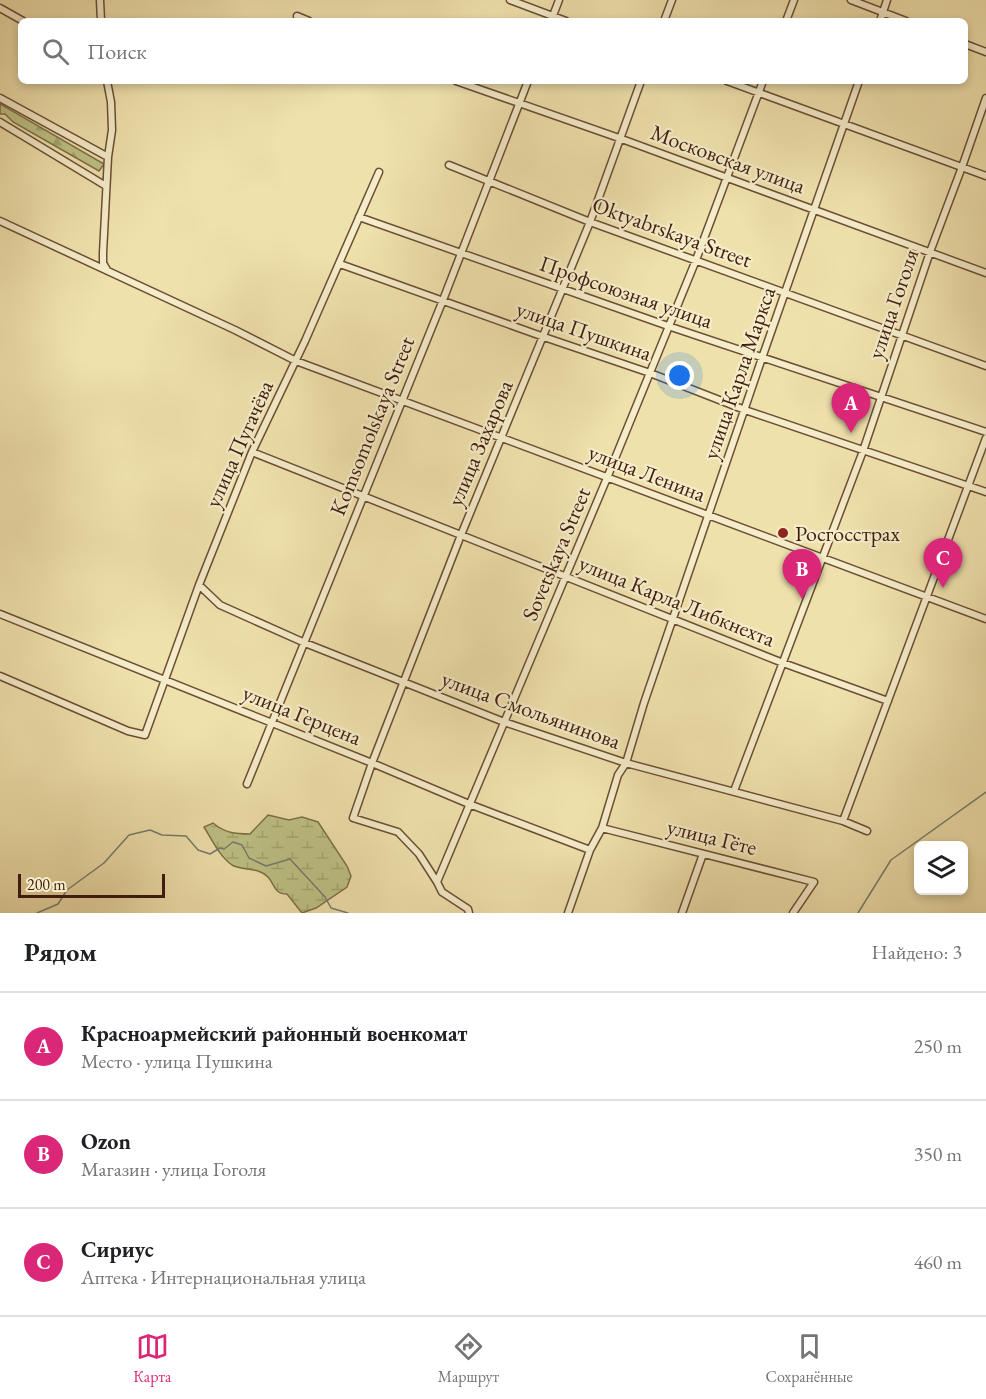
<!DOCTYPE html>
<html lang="ru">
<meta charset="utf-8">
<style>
:root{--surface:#fff;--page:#f2f2f2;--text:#202124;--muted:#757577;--line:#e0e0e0;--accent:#db2777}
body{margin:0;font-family:"EB Garamond",serif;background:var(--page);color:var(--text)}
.controls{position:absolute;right:18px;bottom:18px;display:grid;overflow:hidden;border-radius:9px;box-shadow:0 3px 9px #0003}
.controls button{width:54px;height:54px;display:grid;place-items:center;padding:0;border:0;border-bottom:2px solid var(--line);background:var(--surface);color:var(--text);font:30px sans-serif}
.scale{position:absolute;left:18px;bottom:15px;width:147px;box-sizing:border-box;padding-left:6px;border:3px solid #401d0f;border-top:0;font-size:16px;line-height:21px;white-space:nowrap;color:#401d0f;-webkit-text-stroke:4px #f5ecc9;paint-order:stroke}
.you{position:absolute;left:680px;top:376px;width:21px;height:21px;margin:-15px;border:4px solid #fff;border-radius:50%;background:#1a73e8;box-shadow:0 0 0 9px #1a73e833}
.badge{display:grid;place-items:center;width:39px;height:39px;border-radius:50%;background:var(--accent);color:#fff;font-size:20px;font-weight:700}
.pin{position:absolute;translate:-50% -50px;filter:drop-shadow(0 2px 3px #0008)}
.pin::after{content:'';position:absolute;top:32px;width:21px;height:18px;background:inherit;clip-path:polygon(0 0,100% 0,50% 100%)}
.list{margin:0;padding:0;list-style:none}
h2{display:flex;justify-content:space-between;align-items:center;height:78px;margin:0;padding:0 24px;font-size:26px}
h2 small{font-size:20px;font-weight:400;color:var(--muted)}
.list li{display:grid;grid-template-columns:39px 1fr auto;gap:18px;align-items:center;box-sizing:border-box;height:108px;padding:0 24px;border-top:2px solid var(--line)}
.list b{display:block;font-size:22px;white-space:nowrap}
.list p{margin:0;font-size:20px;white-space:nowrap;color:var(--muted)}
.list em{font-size:20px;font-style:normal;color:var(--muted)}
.icon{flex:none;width:33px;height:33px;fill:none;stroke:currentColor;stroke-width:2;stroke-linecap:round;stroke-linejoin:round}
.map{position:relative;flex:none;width:986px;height:913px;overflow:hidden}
.search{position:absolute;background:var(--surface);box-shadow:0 3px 9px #0003;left:18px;right:18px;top:18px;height:66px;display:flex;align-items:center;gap:15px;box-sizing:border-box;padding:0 21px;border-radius:9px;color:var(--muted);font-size:22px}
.sheet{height:402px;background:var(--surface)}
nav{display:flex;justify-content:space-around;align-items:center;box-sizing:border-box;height:84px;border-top:2px solid var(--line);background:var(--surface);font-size:16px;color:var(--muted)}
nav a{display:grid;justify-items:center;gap:3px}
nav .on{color:var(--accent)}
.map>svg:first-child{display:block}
.forest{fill:url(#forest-firs);stroke:#7f704a;stroke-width:1.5}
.wetland{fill:url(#wetland-marsh);stroke:#7f704a;stroke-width:1.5}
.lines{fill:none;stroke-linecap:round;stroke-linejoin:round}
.stream{stroke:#777c71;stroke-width:1.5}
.minor-casing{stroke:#6c4e36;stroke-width:9}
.minor{stroke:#f5ecc9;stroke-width:6}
.poi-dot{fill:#8f2418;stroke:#f5ecc9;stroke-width:2}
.labels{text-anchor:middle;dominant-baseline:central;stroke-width:4.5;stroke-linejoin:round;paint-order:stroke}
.street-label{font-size:22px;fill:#401d0f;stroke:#f5ecc9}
.poi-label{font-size:22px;fill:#401d0f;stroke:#f5ecc9;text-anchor:start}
</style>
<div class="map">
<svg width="986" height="913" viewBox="0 0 986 913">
<defs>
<pattern id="forest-firs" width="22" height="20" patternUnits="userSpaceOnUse" patternTransform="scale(1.5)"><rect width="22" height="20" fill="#bec286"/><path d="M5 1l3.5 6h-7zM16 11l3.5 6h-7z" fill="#a4a672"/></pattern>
<pattern id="wetland-marsh" width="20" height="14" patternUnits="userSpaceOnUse" patternTransform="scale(1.5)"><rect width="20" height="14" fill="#bec286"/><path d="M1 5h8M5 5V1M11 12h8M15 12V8" fill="none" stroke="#a4a672"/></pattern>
</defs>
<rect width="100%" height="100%" fill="#efe1ac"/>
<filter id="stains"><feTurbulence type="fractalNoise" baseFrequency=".00333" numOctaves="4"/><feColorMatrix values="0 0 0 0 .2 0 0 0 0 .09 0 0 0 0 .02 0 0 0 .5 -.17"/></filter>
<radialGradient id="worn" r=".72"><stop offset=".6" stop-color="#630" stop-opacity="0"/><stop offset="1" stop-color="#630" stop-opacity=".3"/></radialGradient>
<!-- forest -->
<path class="forest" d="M 0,104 L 104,164 L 99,171 L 13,122 L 5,114 L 0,114 Z"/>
<!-- wetland -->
<path class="wetland" d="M 268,815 L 289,820 L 302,817 L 318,822 L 347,866 L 351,876 L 347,887 L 316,908 L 302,913 L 287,894 C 274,894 275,885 268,877 C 259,867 243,871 232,865 C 220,857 212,840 204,827 L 213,823 C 225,833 235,834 250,834 Z"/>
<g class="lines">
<!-- stream -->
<path class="stream" d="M 37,913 L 58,904 L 67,890 L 104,863 L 129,835 L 150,830 L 162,835 L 186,836 L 198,850 L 210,854 L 220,848 L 224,849 L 233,842 L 242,845 L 249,858 L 266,866 L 290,859 L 325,897 L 331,908 L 348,913
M 858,913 L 891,860 L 986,792"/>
<!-- minor casing -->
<g class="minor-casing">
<path id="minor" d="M 100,0 L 101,21
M 510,0 L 566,21
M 851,0 L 906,21
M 0,8 L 23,21
M 297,16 L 309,21
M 551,21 L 559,0
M 664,21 L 672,0
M 786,21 L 794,0
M 880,21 L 887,0
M 965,44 L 986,52
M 107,81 L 111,102 L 112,130 L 108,157 L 103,253 L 103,263 L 107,270
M 456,81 L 619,138 L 986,273
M 727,81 L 986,176
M 0,98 L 108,157
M 0,122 L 106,186
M 449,165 L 590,222 L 986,366
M 359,217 L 668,326 L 986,432
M 0,221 L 235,330 L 296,361 L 986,619
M 340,264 L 544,337 L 650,373 L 745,410 L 986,492
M 252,452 L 783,663 L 888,701
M 199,585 L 220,605 L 305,643 L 504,722 L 626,763 L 843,821 L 867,831
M 0,614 L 372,763 L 469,804 L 590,850
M 0,676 L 128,731 L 145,735 L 199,585 L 252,452 L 305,341 L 379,172
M 247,784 L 443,300 L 528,81
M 734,791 L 863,451 L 930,252 L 962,167 L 986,98
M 843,821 L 986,438
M 602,828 L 814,882 L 793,913
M 437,882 L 419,854 L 398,832 L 353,818 L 372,763 L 461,535 L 590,222 L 641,81
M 469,913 L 468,909 L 442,892 L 437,882 L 607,478 L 696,260 L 763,81
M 568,913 L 590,850 L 602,828 L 618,775 L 626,763 L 644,703 L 762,358 L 859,81
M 682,913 L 703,854"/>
</g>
<!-- minor -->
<use href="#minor" class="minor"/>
</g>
<!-- markers -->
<circle class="poi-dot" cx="783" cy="533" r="6"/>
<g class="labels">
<!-- street labels -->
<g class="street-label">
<text transform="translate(728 159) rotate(20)">Московская улица</text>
<text transform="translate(672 232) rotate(20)">Oktyabrskaya Street</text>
<text transform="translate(626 292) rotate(19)">Профсоюзная улица</text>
<text transform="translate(893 304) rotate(-71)">улица Гоголя</text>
<text transform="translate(584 331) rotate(19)">улица Пушкина</text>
<text transform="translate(739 373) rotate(-71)">улица Карла Маркса</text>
<text transform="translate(372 426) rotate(-68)">Komsomolskaya Street</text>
<text transform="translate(480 443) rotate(-67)">улица Захарова</text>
<text transform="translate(239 444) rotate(-66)">улица Пугачёва</text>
<text transform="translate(647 473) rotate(21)">улица Ленина</text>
<text transform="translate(556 554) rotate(-67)">Sovetskaya Street</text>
<text transform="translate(677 601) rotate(22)">улица Карла Либкнехта</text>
<text transform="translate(531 710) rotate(20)">улица Смольянинова</text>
<text transform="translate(302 715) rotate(22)">улица Герцена</text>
<text transform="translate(712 837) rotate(14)">улица Гёте</text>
</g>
<!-- poi labels -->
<g class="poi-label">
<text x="795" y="533">Росгосстрах</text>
</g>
</g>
<rect width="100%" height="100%" filter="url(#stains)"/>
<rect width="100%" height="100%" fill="url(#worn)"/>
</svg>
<div class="controls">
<button><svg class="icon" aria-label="layers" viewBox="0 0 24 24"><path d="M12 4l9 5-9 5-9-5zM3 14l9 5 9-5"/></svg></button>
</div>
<div class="scale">200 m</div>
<div class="you"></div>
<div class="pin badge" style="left:851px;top:433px">A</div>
<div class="pin badge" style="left:802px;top:599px">B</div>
<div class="pin badge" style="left:943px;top:588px">C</div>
<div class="search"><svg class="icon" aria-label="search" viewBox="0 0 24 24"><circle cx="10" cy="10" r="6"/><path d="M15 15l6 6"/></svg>Поиск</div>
</div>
<section class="sheet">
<h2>Рядом<small>Найдено: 3</small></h2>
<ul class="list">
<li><span class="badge">A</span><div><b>Красноармейский районный военкомат</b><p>Место · улица Пушкина</p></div><em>250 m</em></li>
<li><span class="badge">B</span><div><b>Ozon</b><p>Магазин · улица Гоголя</p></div><em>350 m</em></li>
<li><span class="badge">C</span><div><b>Сириус</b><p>Аптека · Интернациональная улица</p></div><em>460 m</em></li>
</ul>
</section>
<nav>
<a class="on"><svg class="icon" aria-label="map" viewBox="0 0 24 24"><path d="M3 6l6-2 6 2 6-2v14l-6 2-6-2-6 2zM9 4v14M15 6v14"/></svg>Карта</a>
<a><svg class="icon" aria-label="directions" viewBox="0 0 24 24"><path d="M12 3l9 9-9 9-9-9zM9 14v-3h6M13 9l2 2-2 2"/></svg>Маршрут</a>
<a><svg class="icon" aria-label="saved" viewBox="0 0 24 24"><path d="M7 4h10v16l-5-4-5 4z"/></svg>Сохранённые</a>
</nav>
